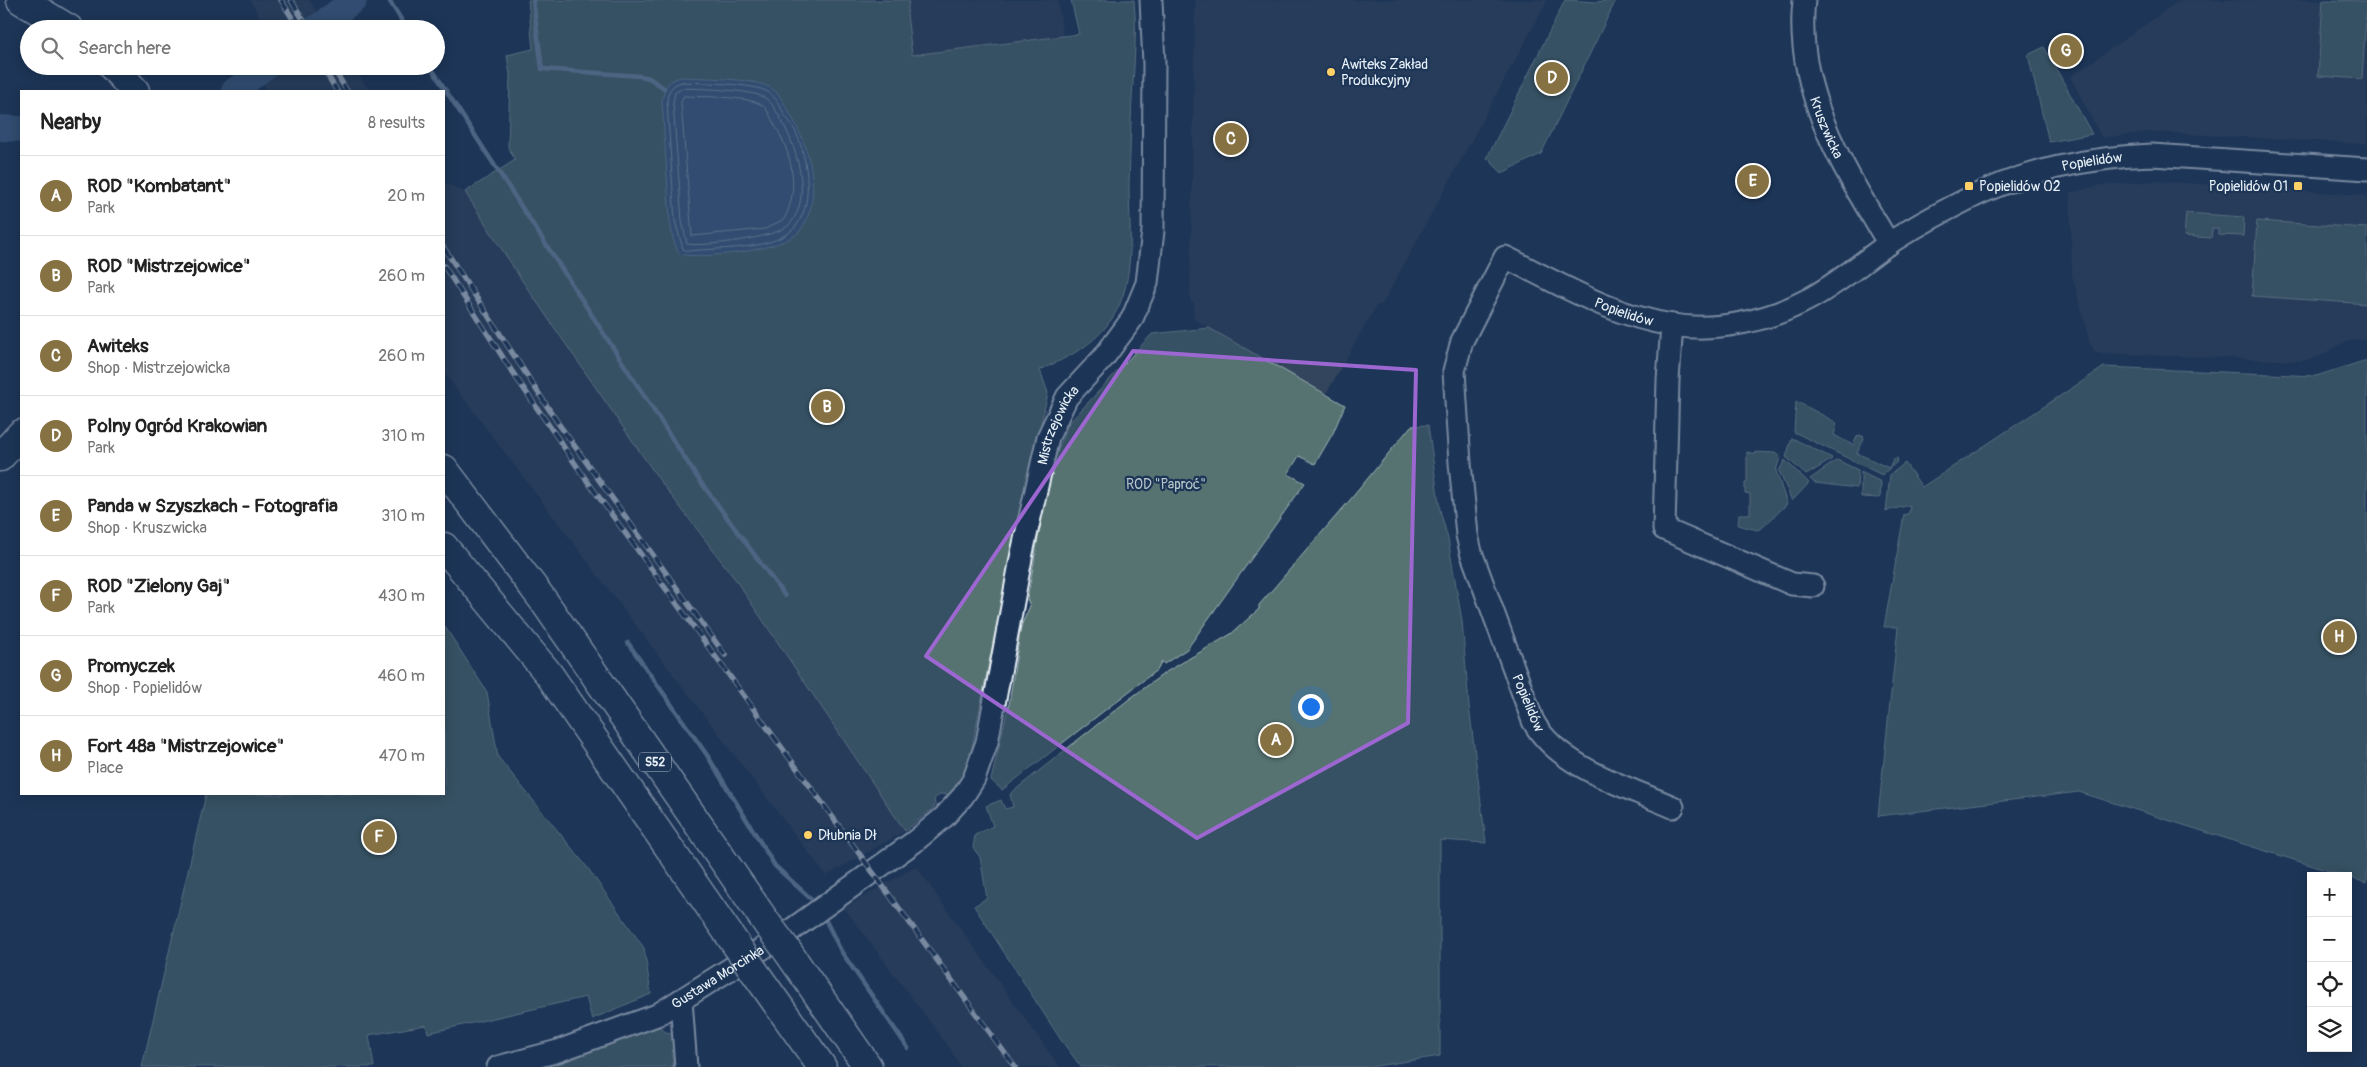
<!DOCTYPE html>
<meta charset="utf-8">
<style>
:root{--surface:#fff;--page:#f2f2f2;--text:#222;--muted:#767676;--line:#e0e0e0;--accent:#857141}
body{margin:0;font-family:Pangolin,sans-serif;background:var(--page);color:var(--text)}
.controls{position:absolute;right:15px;bottom:15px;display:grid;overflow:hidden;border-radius:0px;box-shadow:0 2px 12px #0003}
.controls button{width:45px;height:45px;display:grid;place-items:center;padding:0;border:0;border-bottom:1px solid var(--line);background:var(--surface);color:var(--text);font:25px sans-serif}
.you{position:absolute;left:1310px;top:706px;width:18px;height:18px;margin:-12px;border:4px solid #fff;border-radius:50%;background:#1a73e8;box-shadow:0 0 0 8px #1a73e833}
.badge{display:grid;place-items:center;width:32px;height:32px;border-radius:50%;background:var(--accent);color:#fff;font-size:16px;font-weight:700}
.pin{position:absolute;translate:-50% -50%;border:2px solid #fff;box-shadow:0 1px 5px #0006}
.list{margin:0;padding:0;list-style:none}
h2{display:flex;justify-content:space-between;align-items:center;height:65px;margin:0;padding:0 20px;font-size:21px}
h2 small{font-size:16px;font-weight:400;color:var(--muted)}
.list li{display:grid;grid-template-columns:32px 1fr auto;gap:15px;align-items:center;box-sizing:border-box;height:80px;padding:0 20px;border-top:1px solid var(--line)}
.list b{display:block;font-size:19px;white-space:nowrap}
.list p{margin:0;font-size:16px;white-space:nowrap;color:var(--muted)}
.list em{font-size:16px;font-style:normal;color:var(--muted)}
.icon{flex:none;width:28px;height:28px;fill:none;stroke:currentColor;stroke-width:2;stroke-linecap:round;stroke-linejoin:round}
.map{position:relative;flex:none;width:2367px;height:1067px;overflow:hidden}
.search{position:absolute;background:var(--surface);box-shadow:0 2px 12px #0003;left:20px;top:20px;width:425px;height:55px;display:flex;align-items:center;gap:12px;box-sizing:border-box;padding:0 18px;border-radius:28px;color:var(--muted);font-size:19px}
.panel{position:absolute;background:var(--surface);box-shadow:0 2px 12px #0003;left:20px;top:90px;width:425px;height:705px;border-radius:0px}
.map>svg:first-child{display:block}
.built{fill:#31445d}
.green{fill:#577371;stroke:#a0b2b4}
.water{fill:#48698e;stroke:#889fb8}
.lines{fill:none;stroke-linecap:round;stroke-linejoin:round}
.shore{stroke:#a8bbce;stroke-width:1}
.stream{stroke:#889fb8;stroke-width:4.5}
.river{stroke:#48698e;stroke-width:26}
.minor-casing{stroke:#e8f1f8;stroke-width:25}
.highway-casing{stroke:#e8f1f8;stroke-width:31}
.minor{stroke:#1d3557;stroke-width:21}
.highway{stroke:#1d3557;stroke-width:28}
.rail-casing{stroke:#e8f1f8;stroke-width:5.5}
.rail{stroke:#1d3557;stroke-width:4;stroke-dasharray:11;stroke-linecap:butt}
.highway-bridge-casing{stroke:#e8f1f8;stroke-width:31;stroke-linecap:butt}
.highway-bridge{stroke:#1d3557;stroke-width:28}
.marked{fill:none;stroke:#9c67d0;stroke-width:4;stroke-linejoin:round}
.poi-dot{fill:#ffd166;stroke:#1d3557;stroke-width:2}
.labels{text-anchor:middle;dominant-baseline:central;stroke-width:4.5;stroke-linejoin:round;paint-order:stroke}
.shield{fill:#1d3557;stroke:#abb9c8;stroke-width:1}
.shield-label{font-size:12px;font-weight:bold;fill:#e8f1f8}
.poi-label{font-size:14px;fill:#e8f1f8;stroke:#1d3557;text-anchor:start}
.street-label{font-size:14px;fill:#e8f1f8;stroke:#1d3557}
.park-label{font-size:14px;fill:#b5c5c9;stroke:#1d3557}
</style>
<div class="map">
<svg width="2367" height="1067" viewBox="0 0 2367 1067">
<rect width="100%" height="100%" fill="#1d3557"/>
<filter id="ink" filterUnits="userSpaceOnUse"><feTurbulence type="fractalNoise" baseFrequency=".02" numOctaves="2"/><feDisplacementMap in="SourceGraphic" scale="10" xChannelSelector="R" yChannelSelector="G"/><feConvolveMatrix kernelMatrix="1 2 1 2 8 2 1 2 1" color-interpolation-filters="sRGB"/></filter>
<g filter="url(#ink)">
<!-- built -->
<path class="built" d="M 250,0 L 309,0 L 328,29 L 259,29 L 258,13 Z
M 909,0 L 1058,0 L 1063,36 L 911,55 L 907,14 Z
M 1195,0 L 1548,0 L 1382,305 L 1377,305 L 1326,394 L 1193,319 L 1194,303 L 1190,302 L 1190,297 Z
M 2180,0 L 2367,0 L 2367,144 L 2150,132 L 2102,138 L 2070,77 Z
M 263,66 L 353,66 L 370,91 L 265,91 Z
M 2156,181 L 2367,195 L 2367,339 L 2345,342 L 2317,358 L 2300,361 L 2096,353 L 2090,344 L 2072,275 L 2070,193 L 2100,185 Z
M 444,182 L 465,192 L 521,279 L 658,478 L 735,579 L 905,831 L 826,876 L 444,373 Z
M 916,866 L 1032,1028 L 1060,1067 L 961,1067 L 948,1046 L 844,908 Z"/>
<!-- green -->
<path class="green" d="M 528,0 L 909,0 L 907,14 L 912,55 L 1079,34 L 1071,0 L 1134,0 C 1138,40 1132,81 1131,122 C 1130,142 1130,162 1129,183 C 1129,226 1137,279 1113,317 C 1094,346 1070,356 1040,370 L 1048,393 L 1013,544 L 968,767 L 950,795 L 941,794 L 934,799 L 935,805 L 933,809 L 905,831 L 735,579 L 658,478 L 521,279 L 465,192 L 515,160 L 508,147 L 510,75 L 507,55 L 533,49 Z
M 1565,0 L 1596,2 L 1616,0 L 1541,154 L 1502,173 L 1487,158 Z
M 2323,0 L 2367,1 L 2362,79 L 2318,76 Z
M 2044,47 L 2092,134 L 2049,142 L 2028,55 Z
M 2186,213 L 2244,217 L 2243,236 L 2218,235 L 2218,229 L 2212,229 L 2211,238 L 2184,236 Z
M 2257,221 L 2367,228 L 2367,304 L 2252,296 Z
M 1209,328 L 1345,405 L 1333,433 L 1315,464 L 1299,456 L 1288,474 L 1305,483 L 1187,649 L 1164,664 L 1162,661 L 1158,669 L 1002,790 L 991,780 L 1009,704 L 1021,626 L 1030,606 L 1027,599 C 1039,542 1044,475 1069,423 L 1152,334 Z
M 2367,360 L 2367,883 L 2079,792 L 1878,816 L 1898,627 L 1884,627 L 1904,515 L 1909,513 L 1910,505 L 1886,511 L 1890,475 L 1905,463 L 1922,487 L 2104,367 L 2316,376 Z
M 1796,401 L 1837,423 L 1834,435 L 1853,445 L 1858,435 L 1863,436 L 1864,439 L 1857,453 L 1889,468 L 1893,459 L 1897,458 L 1898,461 L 1882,475 L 1794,432 Z
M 1428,425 L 1440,510 L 1448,539 L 1462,621 L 1469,706 L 1486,843 L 1440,840 L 1440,1056 L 1370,1067 L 1081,1067 L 1061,1040 L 974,906 L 987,898 L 980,857 L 973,848 L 975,835 L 993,826 L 986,806 L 1001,800 L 1005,809 L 1013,807 L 1010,794 L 1128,700 L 1166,672 L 1231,634 L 1259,609 L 1259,605 L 1350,500 L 1411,426 Z
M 1792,438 L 1832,458 L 1831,460 L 1806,475 L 1786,457 Z
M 1747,452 L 1756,454 L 1756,452 L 1775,453 L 1780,457 L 1776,471 L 1787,504 L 1762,528 L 1757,530 L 1738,525 L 1739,514 L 1750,514 L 1750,494 L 1745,493 L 1745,483 L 1747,482 Z
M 1785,460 L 1809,483 L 1792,501 L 1779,471 Z
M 1837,460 L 1858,470 L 1857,488 L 1815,483 L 1810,479 Z
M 1861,472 L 1881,482 L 1880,498 L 1861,497 Z
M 444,625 L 487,692 L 498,757 L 587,867 L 644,948 L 651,994 L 592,1019 L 586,997 L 428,1033 L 426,1025 L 369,1035 L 374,1067 L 142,1067 L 206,794 L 444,794 Z
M 660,1024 L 665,1032 L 673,1033 L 679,1053 L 673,1052 L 673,1067 L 532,1067 Z"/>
<!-- water -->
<path class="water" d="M 681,77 C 701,78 755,78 771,88 C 780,94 784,103 789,112 C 809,145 825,196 800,231 C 785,250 702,260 679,254 L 673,239 L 670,222 L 662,102 C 664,88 666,81 681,77 Z"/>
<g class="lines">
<!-- shore -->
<path class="shore" d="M 682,82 C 702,83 753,83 768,92 C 776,97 780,106 784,114 C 789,121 795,129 798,137 C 809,166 817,220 782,237 C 757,250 716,248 688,251 L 683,249 L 675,221 L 667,102 C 668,91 670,85 682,82 Z
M 683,88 C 701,89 751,89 765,98 C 772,102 775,110 779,116 C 795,143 814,196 790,224 C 778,238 704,247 687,244 L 682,221 L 673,103 L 675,93 Z
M 684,96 C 703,97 745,96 760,104 C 767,107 770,116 773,122 C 791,151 801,188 784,219 L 765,229 L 692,236 L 681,103 Z"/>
<!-- stream -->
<path class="stream" d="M 389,0 L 407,29
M 533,0 L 542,69 L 640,76 L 649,78 L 664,88
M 430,66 L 697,477 L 785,596
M 628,643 L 707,755 L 775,866 L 810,898
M 825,919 L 841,951 L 908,1048"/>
<!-- river -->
<path class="river" d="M 315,29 L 354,0
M 234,91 L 266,66
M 0,128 L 21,129"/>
<!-- minor casing -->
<g class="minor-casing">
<g id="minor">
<path id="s1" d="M 1804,0 C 1794,91 1844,169 1889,244"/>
<path d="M 1672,325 L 1668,380 L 1664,529 L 1792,584 L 1813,586"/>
<path id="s2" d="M 1673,807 C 1627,787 1558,767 1533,721 L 1471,552 L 1467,535 L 1460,463 L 1454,371 L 1462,341 L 1505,257 C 1558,283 1613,316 1672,325 C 1716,332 1768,321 1807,300 C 1836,285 1861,263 1888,244 C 1912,228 1940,213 1966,200 C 2023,171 2089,157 2152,155 L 2367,169"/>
<path d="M 681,1000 L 686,1067"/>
<path id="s3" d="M 498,1067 L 558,1051 L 657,1015 L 787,933 L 914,842 L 944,817 L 963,796 L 974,779 L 987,742 L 1022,553 L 1048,437 L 1067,397 L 1104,357 L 1132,319 L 1147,283 L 1153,231 L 1154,64 L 1151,0"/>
</g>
</g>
<!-- highway casing -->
<g class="highway-casing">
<path id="highway" d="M 21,0 L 69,29
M 112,66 L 135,91
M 0,457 L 21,434
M 444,469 L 543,600 L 768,925
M 444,547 L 548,673 L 737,946
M 786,949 L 868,1067
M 754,971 L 822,1067"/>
</g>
<!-- minor -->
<use href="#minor" class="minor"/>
<!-- highway -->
<use href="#highway" class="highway"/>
<!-- rail casing -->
<g class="rail-casing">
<path id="rail" d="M 281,0 L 299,29
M 291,0 L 309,29
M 322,66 L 337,91
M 332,66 L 347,91
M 444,248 L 558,423 L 725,655
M 444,266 L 511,370 L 585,478 L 1015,1067"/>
</g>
<!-- rail -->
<use href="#rail" class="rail"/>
<!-- highway-bridge casing -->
<g class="highway-bridge-casing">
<path id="highway-bridge" d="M 768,925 L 786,949
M 737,946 L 754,971"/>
</g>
<!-- highway-bridge -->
<use href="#highway-bridge" class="highway-bridge"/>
</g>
</g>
<!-- marked area -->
<path d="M0 0H2367V1067H0ZM 1133,351 L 1416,370 L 1408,723 L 1197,838 L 926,656 Z" fill="#1d3557" fill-opacity=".55" fill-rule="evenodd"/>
<path class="marked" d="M 1133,351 L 1416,370 L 1408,723 L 1197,838 L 926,656 Z"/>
<!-- markers -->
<g class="poi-dot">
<circle cx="1331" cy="72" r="5"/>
<rect x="1964" y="181" width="10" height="10" rx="2.5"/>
<rect x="2293" y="181" width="10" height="10" rx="2.5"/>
<circle cx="808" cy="835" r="5"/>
</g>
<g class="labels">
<!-- shield labels -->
<rect class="shield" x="639" y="752.5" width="32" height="19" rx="4"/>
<g class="shield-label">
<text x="655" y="762">S52</text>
</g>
<!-- poi labels -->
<g class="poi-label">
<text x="1341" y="64">Awiteks Zakład<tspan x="1341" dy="16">Produkcyjny</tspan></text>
<text x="1979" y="186">Popielidów 02</text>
<text x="2288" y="186" text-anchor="end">Popielidów 01</text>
<text x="818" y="835">Dłubnia Dł</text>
</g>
<!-- street labels -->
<g class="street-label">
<text stroke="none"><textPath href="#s1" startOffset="131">Kruszwicka</textPath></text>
<text stroke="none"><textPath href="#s2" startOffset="1296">Popielidów</textPath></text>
<text stroke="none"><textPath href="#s2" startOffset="786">Popielidów</textPath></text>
<text stroke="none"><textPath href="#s3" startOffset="930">Mistrzejowicka</textPath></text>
<text transform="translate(1528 703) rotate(67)">Popielidów</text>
<text stroke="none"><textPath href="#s3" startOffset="239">Gustawa Morcinka</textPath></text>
</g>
<!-- park labels -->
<g class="park-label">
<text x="1166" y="484">ROD "Paproć"</text>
</g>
</g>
</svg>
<div class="controls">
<button>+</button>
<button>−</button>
<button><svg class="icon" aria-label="locate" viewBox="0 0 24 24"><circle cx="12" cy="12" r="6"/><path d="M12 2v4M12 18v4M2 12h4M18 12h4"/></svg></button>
<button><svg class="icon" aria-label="layers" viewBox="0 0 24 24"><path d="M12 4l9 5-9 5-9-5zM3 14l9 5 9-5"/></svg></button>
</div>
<div class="you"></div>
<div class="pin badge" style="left:1276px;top:740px">A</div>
<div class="pin badge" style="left:827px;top:407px">B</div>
<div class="pin badge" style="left:1231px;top:139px">C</div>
<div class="pin badge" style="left:1552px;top:78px">D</div>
<div class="pin badge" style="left:1753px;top:181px">E</div>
<div class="pin badge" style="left:379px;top:837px">F</div>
<div class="pin badge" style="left:2066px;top:51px">G</div>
<div class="pin badge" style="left:2339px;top:637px">H</div>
<div class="search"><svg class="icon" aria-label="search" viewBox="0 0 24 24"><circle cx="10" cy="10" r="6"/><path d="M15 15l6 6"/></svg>Search here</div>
<section class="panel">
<h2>Nearby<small>8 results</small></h2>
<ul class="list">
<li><span class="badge">A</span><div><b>ROD &quot;Kombatant&quot;</b><p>Park</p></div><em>20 m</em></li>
<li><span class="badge">B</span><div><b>ROD &quot;Mistrzejowice&quot;</b><p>Park</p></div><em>260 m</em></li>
<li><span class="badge">C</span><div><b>Awiteks</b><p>Shop · Mistrzejowicka</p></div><em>260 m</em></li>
<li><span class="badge">D</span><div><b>Polny Ogród Krakowian</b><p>Park</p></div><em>310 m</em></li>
<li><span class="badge">E</span><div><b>Panda w Szyszkach - Fotografia</b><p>Shop · Kruszwicka</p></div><em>310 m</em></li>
<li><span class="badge">F</span><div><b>ROD &quot;Zielony Gaj&quot;</b><p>Park</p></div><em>430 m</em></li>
<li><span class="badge">G</span><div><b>Promyczek</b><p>Shop · Popielidów</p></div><em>460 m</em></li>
<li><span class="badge">H</span><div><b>Fort 48a &quot;Mistrzejowice&quot;</b><p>Place</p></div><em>470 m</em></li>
</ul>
</section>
</div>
